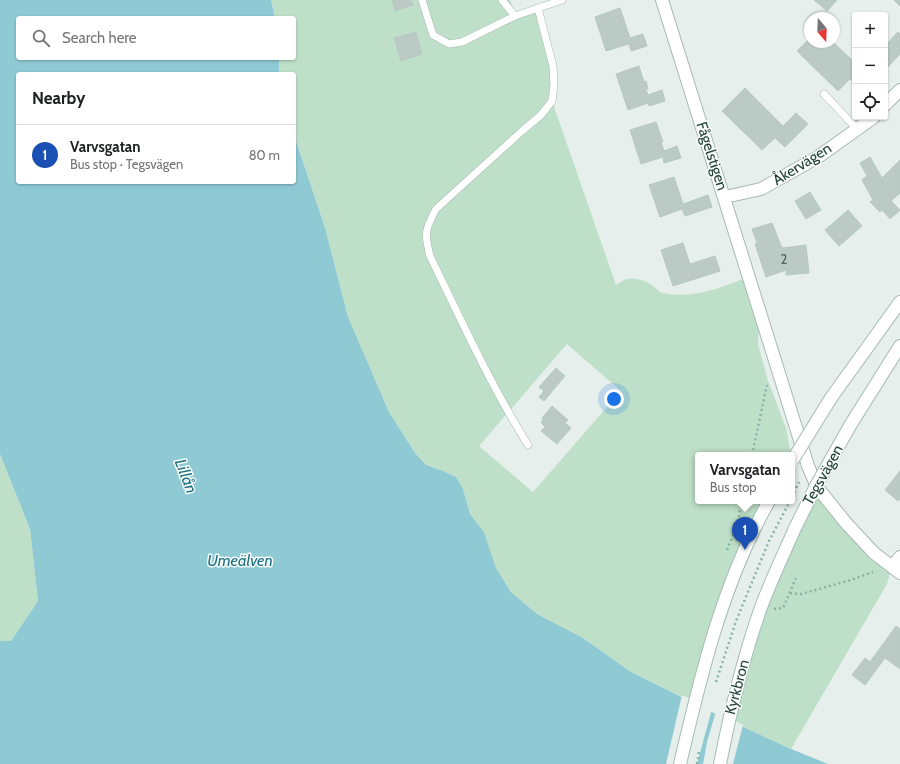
<!DOCTYPE html>
<meta charset="utf-8">
<style>
:root{--surface:#fff;--page:#f2f2f2;--text:#202124;--muted:#757577;--line:#e0e0e0;--accent:#7f4e3f}
body{margin:0;font-family:Cabin,sans-serif;background:var(--page);color:var(--text)}
.controls{position:absolute;right:12px;top:12px;display:grid;overflow:hidden;border-radius:4px;box-shadow:0 1px 3px #0004}
.controls button{width:36px;height:36px;display:grid;place-items:center;padding:0;border:0;border-bottom:1px solid var(--line);background:var(--surface);color:var(--text);font:20px sans-serif}
.compass{position:absolute;left:804px;top:12px;width:36px;height:36px;border-radius:50%;background:var(--surface);box-shadow:0 1px 3px #0004;rotate:161deg}
.you{position:absolute;left:614px;top:399px;width:14px;height:14px;margin:-10px;border:3px solid #fff;border-radius:50%;background:#1a73e8;box-shadow:0 0 0 6px #1a73e833}
.badge{display:grid;place-items:center;width:26px;height:26px;border-radius:50%;background:var(--accent);color:#fff;font-size:13px;font-weight:700}
.pin{position:absolute;translate:-50% -33px;filter:drop-shadow(0 1px 2px #0008)}
.pin::after{content:'';position:absolute;top:21px;width:14px;height:12px;background:inherit;clip-path:polygon(0 0,100% 0,50% 100%)}
.popup{position:absolute;left:695px;top:452px;width:100px;height:52px;box-sizing:border-box;display:grid;place-content:center;border-radius:4px;background:var(--surface);filter:drop-shadow(0 1px 3px #0005);font-size:13px;white-space:nowrap;color:var(--muted)}
.popup b{font-size:15px;color:var(--text)}
.popup::after{content:'';position:absolute;left:50%;top:100%;margin-left:-8px;border:8px solid transparent;border-top-color:var(--surface)}
.list{margin:0;padding:0;list-style:none}
h2{display:flex;justify-content:space-between;align-items:center;height:52px;margin:0;padding:0 16px;font-size:17px}
h2 small{font-size:13px;font-weight:400;color:var(--muted)}
.list li{display:grid;grid-template-columns:26px 1fr auto;gap:12px;align-items:center;box-sizing:border-box;height:60px;padding:0 16px;border-top:1px solid var(--line)}
.list b{display:block;font-size:15px;white-space:nowrap}
.list p{margin:0;font-size:13px;white-space:nowrap;color:var(--muted)}
.list em{font-size:13px;font-style:normal;color:var(--muted)}
.icon{flex:none;width:22px;height:22px;fill:none;stroke:currentColor;stroke-width:2;stroke-linecap:round;stroke-linejoin:round}
.map{position:relative;flex:none;width:900px;height:764px;overflow:hidden}
.search{position:absolute;background:var(--surface);box-shadow:0 1px 3px #0004;left:16px;top:16px;width:280px;height:44px;display:flex;align-items:center;gap:10px;box-sizing:border-box;padding:0 14px;border-radius:4px;color:var(--muted);font-size:15px}
.panel{position:absolute;background:var(--surface);box-shadow:0 1px 3px #0004;left:16px;top:72px;width:280px;height:112px;border-radius:4px}
.map>svg:first-child{display:block}
.green{fill:#bfe0c8;fill-rule:evenodd}
.water{fill:#8ec9d4}
.pier{fill:#e6efeb}
.building{fill:#bbcac4;stroke:#b8c9c2}
.lines{fill:none;stroke-linecap:round;stroke-linejoin:round}
.lane-casing{stroke:#a8b8b2;stroke-width:8}
.street-casing{stroke:#a8b8b2;stroke-width:14}
.secondary-casing{stroke:#a4bbb3;stroke-width:14}
.path{stroke:#86b3a5;stroke-width:2.5;stroke-dasharray:2 3;stroke-linecap:butt}
.lane{stroke:#fff;stroke-width:7}
.street{stroke:#fff;stroke-width:12}
.secondary{stroke:#fff;stroke-width:12}
.secondary-bridge-casing{stroke:#a4bbb3;stroke-width:14;stroke-linecap:butt}
.secondary-bridge{stroke:#fff;stroke-width:12}
.labels{text-anchor:middle;dominant-baseline:central;stroke-width:3;stroke-linejoin:round;paint-order:stroke}
.number-label{font-size:13px;fill:#4a645c}
.street-label{font-size:15px;fill:#24423a;stroke:#f7fbf9}
.water-label{font-size:16px;font-style:italic;fill:#1c6f80;stroke:#f7fbf9}
</style>
<div class="map">
<svg width="900" height="764" viewBox="0 0 900 764">
<rect width="100%" height="100%" fill="#e6efeb"/>
<!-- green -->
<path class="green" d="M 271,0 L 510,0 L 516,16 L 538,8 L 553,66 L 552,101 L 616,285 C 619,283 623,280 627,279 C 635,277 646,280 653,286 C 656,288 659,292 663,293 C 692,299 721,288 748,277 L 760,312 L 758,344 L 768,381 L 786,428 L 791,455 L 698,455 L 698,501 L 769,501 L 745,550 L 694,703 L 631,672 L 583,638 L 537,614 L 511,592 L 496,568 L 484,532 L 470,514 L 463,489 L 456,477 L 443,471 L 426,465 L 415,453 L 389,412 L 348,317 L 325,228 L 294,135 L 294,74 L 279,74 L 279,58 L 294,58 L 294,18 L 275,18 ZM 415,32 L 422,54 L 401,60 L 394,38 ZM 567,344 L 621,391 L 533,492 L 479,446 Z
M 0,454 L 30,529 L 38,601 L 11,641 L 0,641 Z
M 817,484 L 892,567 L 887,584 L 791,749 L 728,720 L 759,611 Z"/>
<!-- water -->
<path class="water" d="M 0,0 L 271,0 L 275,18 L 18,18 L 18,58 L 279,58 L 279,74 L 18,74 L 18,182 L 294,182 L 294,135 L 325,228 L 348,317 L 389,412 L 415,453 L 426,465 L 443,471 L 456,477 L 463,489 L 470,514 L 484,532 L 496,568 L 511,592 L 537,614 L 583,638 L 631,672 L 728,720 L 791,749 L 828,764 L 0,764 L 0,641 L 11,641 L 38,601 L 30,529 L 0,454 Z"/>
<!-- pier -->
<path class="pier" d="M 682,695 L 712,709 L 697,764 L 666,764 Z
M 716,711 L 743,725 L 733,764 L 703,764 L 707,742 Z"/>
<!-- building -->
<path class="building" d="M 392,0 L 411,0 L 413,5 L 395,11 Z
M 814,0 L 837,0 L 827,11 Z
M 894,0 L 900,0 L 900,6 Z
M 620,8 L 630,38 L 643,34 L 647,46 L 631,51 L 629,44 L 606,51 L 595,17 Z
M 416,32 L 422,54 L 401,61 L 394,38 Z
M 898,32 L 900,34 L 900,54 L 885,70 L 885,46 Z
M 810,38 L 810,42 L 833,42 L 855,63 L 855,84 L 850,79 L 838,91 L 797,51 Z
M 639,66 L 644,82 L 646,81 L 648,89 L 646,89 L 648,95 L 662,90 L 665,101 L 649,106 L 648,103 L 628,110 L 616,74 Z
M 745,88 L 783,126 L 796,113 L 808,124 L 785,147 L 775,138 L 762,150 L 722,111 Z
M 656,122 L 663,142 L 661,142 L 664,151 L 677,146 L 681,158 L 664,163 L 663,157 L 641,164 L 630,130 Z
M 870,157 L 882,178 L 900,160 L 900,193 L 891,201 L 900,210 L 890,219 L 882,210 L 880,212 L 870,202 L 873,200 L 862,180 L 867,176 L 860,163 Z
M 674,177 L 683,204 L 708,195 L 712,207 L 685,216 L 682,209 L 660,217 L 649,185 Z
M 810,192 L 821,210 L 806,219 L 795,201 Z
M 848,210 L 862,226 L 839,246 L 825,230 Z
M 772,223 L 782,248 L 806,245 L 809,273 L 786,275 L 786,270 L 766,277 L 755,244 L 757,243 L 752,229 Z
M 683,243 L 690,264 L 715,256 L 720,271 L 673,286 L 661,250 Z
M 556,368 L 565,376 L 544,401 L 539,397 L 544,391 L 539,387 Z
M 552,406 L 568,420 L 565,423 L 571,428 L 557,444 L 541,431 L 545,427 L 541,423 L 543,420 L 542,418 Z
M 900,471 L 900,499 L 898,501 L 885,490 Z
M 896,626 L 900,629 L 900,669 L 885,658 L 865,685 L 852,675 L 865,658 L 870,662 Z"/>
<g class="lines">
<!-- lane casing -->
<g class="lane-casing">
<path id="lane" d="M 422,0 L 433,35 L 449,44 L 462,42 L 515,16 L 562,0
M 502,0 L 515,16
M 824,94 L 857,129
M 528,445 C 490,384 461,320 430,256 C 424,233 425,230 436,209 L 522,131 L 541,115 L 552,101 L 554,85 L 553,66 L 538,8"/>
</g>
<!-- street casing -->
<g class="street-casing">
<path id="street" d="M 662,0 L 808,466 L 817,487 L 846,523 L 874,553 L 900,573
M 885,105 L 900,90
M 725,197 L 761,189 L 818,157 L 874,117
M 892,567 L 900,557"/>
</g>
<!-- secondary casing -->
<g class="secondary-casing">
<path id="secondary" d="M 831,398 L 900,302
M 851,424 L 900,346
M 680,764 C 701,674 723,582 769,501
M 720,764 C 730,713 742,662 759,613 C 769,584 783,556 795,528"/>
</g>
<!-- path -->
<path class="path" d="M 752,455 L 767,385
M 792,497 L 799,482
M 727,550 L 739,520 L 739,514 L 742,501
M 790,593 L 801,594 L 851,580 L 873,572
M 774,609 L 783,608 L 796,578
M 716,682 L 736,621 L 769,541 L 790,501
M 697,764 L 699,752"/>
<!-- lane -->
<use href="#lane" class="lane"/>
<!-- street -->
<use href="#street" class="street"/>
<!-- secondary -->
<use href="#secondary" class="secondary"/>
<!-- secondary-bridge casing -->
<g class="secondary-bridge-casing">
<path id="secondary-bridge" d="M 792,461 L 831,398
M 795,528 L 817,484 L 851,424"/>
</g>
<!-- secondary-bridge -->
<use href="#secondary-bridge" class="secondary-bridge"/>
</g>
<g class="labels">
<!-- number labels -->
<g class="number-label">
<text x="784" y="259">2</text>
</g>
<!-- street labels -->
<g class="street-label">
<text transform="translate(712 156) rotate(72)">Fågelstigen</text>
<text transform="translate(802 164) rotate(-32)">Åkervägen</text>
<text transform="translate(823 475) rotate(-61)">Tegsvägen</text>
<text transform="translate(737 687) rotate(-75)">Kyrkbron</text>
</g>
<!-- water labels -->
<g class="water-label">
<text transform="translate(186 476) rotate(69)">Lillån</text>
<text x="240" y="560">Umeälven</text>
</g>
</g>
</svg>
<div class="controls">
<button>+</button>
<button>−</button>
<button><svg class="icon" aria-label="locate" viewBox="0 0 24 24"><circle cx="12" cy="12" r="6"/><path d="M12 2v4M12 18v4M2 12h4M18 12h4"/></svg></button>
</div>
<svg class="compass" viewBox="-18 -18 36 36"><path d="M0-13l5 13h-10z" fill="#e53935"/><path d="M0 13l5-13h-10z" fill="#757577"/></svg>
<div class="you"></div>
<div class="pin badge" style="left:745px;top:550px;background:#1a4fb4">1</div>
<div class="popup"><b>Varvsgatan</b>Bus stop</div>
<div class="search"><svg class="icon" aria-label="search" viewBox="0 0 24 24"><circle cx="10" cy="10" r="6"/><path d="M15 15l6 6"/></svg>Search here</div>
<section class="panel">
<h2>Nearby<small></small></h2>
<ul class="list">
<li><span class="badge" style="background:#1a4fb4">1</span><div><b>Varvsgatan</b><p>Bus stop · Tegsvägen</p></div><em>80 m</em></li>
</ul>
</section>
</div>
